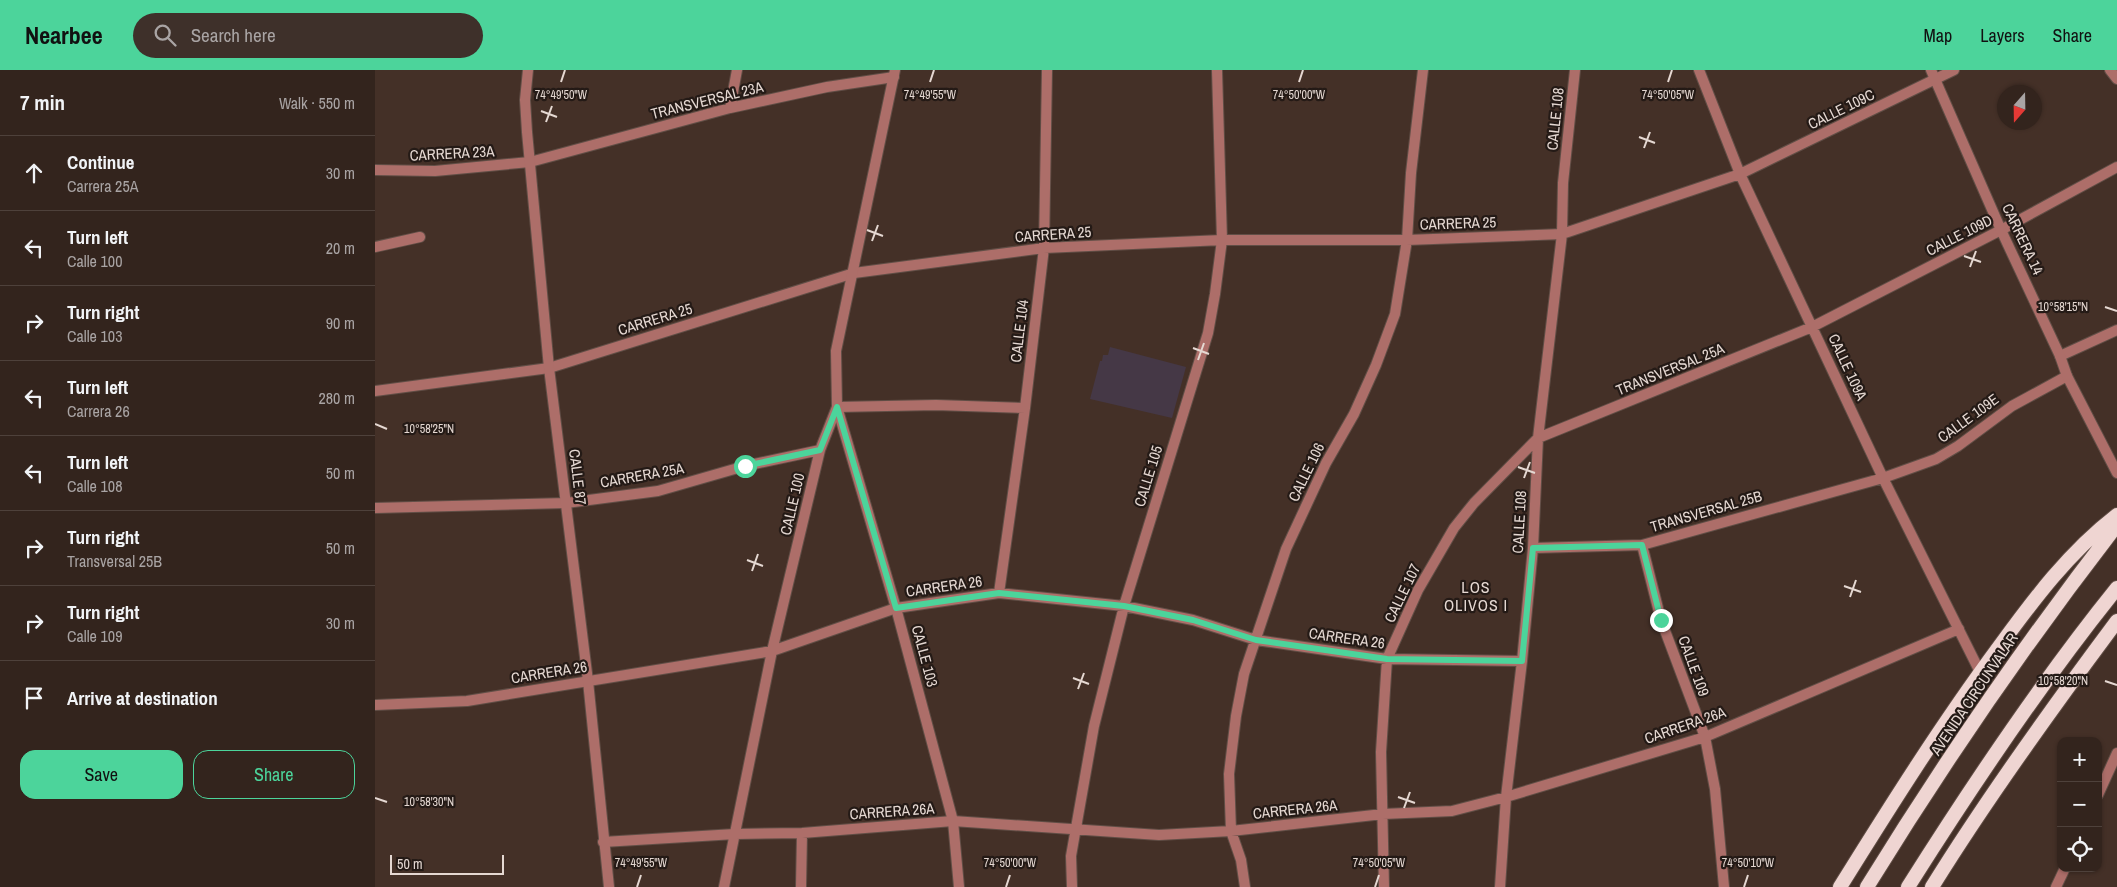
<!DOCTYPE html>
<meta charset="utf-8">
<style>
:root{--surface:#33241d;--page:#3e302a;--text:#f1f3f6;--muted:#a9a4a4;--line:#4e413b;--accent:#4cd49b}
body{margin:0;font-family:"Archivo Narrow",sans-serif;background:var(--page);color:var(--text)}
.controls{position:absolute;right:15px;bottom:15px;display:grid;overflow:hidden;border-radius:10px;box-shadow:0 1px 4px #0004}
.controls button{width:45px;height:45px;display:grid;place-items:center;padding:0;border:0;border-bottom:1px solid var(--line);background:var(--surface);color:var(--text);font:25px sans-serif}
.compass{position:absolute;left:1622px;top:15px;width:45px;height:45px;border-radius:50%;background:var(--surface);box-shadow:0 1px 4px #0004;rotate:200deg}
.scale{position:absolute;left:15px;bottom:12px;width:114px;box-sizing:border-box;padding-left:5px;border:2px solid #e5d8d2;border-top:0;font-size:14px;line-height:18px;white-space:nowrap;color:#e5d8d2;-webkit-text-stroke:4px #241a16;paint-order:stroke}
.stop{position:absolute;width:15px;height:15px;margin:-11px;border:4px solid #4cd49b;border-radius:50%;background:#fff}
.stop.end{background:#4cd49b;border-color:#fff;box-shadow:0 1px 5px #0008}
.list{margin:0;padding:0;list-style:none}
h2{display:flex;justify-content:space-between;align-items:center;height:65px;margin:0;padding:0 20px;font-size:21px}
h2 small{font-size:16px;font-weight:400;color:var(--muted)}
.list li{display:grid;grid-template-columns:32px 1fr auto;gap:15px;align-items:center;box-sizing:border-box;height:75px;padding:0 20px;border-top:1px solid var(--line)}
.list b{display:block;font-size:19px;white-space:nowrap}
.list p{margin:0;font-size:16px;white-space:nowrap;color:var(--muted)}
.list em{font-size:16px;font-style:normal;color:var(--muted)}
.actions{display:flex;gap:10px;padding:15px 20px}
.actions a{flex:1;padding:11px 0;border:1px solid var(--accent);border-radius:15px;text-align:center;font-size:18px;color:var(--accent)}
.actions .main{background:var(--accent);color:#111}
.icon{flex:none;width:28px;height:28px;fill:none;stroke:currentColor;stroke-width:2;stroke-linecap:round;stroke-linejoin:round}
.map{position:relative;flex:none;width:1742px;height:817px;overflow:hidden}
header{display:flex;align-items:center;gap:30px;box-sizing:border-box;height:70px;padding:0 25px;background:var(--accent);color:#111}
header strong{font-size:24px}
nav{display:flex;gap:28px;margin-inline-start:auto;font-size:18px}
.search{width:350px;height:45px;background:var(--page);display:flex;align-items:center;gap:12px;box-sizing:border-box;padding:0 18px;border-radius:28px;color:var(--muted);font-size:19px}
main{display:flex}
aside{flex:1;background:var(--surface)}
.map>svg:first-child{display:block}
.education{fill:#453846}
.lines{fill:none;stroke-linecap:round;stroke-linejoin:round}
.minor-casing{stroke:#614e46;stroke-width:12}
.tertiary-casing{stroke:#614e46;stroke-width:12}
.trunk-casing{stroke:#614e46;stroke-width:16}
.minor{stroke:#ad6e69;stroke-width:10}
.tertiary{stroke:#ad6e69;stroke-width:10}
.trunk{stroke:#efd5d2;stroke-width:14}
.route{stroke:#4cd49b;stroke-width:6}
.ticks{fill:none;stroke:#e5d8d2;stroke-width:2}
.labels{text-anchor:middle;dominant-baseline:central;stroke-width:4.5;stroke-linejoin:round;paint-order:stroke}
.street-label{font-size:15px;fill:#e5d8d2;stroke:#241a16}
.neighbourhood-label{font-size:16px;letter-spacing:1px;fill:#e5d8d2;stroke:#241a16}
.ticks-label{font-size:12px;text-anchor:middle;fill:#e5d8d2;stroke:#241a16;stroke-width:4.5;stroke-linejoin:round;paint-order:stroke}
</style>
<header>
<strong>Nearbee</strong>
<div class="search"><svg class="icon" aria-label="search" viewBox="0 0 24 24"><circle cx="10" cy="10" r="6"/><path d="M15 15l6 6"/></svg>Search here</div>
<nav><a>Map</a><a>Layers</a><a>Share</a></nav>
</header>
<main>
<aside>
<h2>7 min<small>Walk · 550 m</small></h2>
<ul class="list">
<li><svg class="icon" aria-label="ahead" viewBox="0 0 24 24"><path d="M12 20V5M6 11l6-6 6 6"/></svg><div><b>Continue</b><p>Carrera 25A</p></div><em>30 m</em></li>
<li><svg class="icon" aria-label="left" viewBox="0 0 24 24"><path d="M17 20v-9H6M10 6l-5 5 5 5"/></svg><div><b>Turn left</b><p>Calle 100</p></div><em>20 m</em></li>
<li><svg class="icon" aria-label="right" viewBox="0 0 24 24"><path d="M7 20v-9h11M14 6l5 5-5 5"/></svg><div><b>Turn right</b><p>Calle 103</p></div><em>90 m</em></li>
<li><svg class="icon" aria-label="left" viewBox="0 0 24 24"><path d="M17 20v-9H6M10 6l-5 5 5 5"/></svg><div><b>Turn left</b><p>Carrera 26</p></div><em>280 m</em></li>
<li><svg class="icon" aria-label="left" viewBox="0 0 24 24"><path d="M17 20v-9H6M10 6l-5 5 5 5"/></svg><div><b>Turn left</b><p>Calle 108</p></div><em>50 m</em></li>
<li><svg class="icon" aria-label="right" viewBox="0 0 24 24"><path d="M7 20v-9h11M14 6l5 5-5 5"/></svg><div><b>Turn right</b><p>Transversal 25B</p></div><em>50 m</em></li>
<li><svg class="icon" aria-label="right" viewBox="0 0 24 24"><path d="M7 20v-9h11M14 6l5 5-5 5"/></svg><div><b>Turn right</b><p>Calle 109</p></div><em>30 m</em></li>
<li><svg class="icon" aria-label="arrive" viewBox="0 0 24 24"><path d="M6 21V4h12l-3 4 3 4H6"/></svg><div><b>Arrive at destination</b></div></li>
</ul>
<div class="actions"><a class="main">Save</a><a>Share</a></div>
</aside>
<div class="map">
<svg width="1742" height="817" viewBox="0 0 1742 817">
<rect width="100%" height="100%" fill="#443027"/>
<!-- education -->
<path class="education" d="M 735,277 L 811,297 L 797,348 L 715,329 L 725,291 L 727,291 L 728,285 L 733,285 Z"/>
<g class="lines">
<!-- minor casing -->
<g class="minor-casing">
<path id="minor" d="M 1324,0 L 1365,104 L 1508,408 L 1605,602
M 1735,0 L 1742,9
M 355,38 L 362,0
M 0,100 L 60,101 L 155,92 L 355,38 L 452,17 L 519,7
M 0,177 L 45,167
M 1685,286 L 1742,260
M 0,321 L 174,298 L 479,203 L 669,178 L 847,170 L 1032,170 L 1187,164 L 1365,104 L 1579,0
M 0,438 L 191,433 L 283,421 L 370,396 L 445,380
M 1267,475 L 1286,550 L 1330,667 L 1340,719 L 1349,817
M 1158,478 L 1267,475 L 1508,408 L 1561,389 L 1583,376 L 1637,336 L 1692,306
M 624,523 L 650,338 L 669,178 L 672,0
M 0,635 L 92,631 L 397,581 L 521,538 L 624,523 L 749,536 L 818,550 L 881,570 L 1012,589 L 1147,591
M 1723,725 L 1742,683
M 228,772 L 360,764 L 427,763 L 578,751 L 784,765 L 856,761 L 1008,744 L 1077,741 L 1131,727 L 1330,667 L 1584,559
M 349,817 L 397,581 L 445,380 L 462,337 L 561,335 L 650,338
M 426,817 L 427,763
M 697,817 L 696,786 L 719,656 L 749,536 L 833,263 L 840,224 L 847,170 L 842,0
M 870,817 L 866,790 L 856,761 L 854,704 L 861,646 L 869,604 L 911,479 L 951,393 L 979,344 L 1001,295 L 1020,244 L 1032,170 L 1036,103 L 1048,0
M 1009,817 L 1006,682 L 1012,589 L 1043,520 L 1079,458 L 1099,433 L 1163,368 L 1437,257 L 1626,160 L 1742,97
M 1125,817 L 1131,727 L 1147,591 L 1158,478 L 1163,368 L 1187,164 L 1188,113 L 1200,0
M 1681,817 L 1690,798"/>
</g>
<!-- tertiary casing -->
<g class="tertiary-casing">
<path id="tertiary" d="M 153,0 L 150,30 L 152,62 L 174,298 L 213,611 L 234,817
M 520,0 L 461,281 L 462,337 L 521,538 L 578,751 L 584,817
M 1556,0 L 1626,160 L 1685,286 L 1692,306 L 1742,403"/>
</g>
<!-- trunk casing -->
<g class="trunk-casing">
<path id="trunk" d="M 1465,817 C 1516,735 1567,654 1624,577 C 1659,529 1694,482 1742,445
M 1492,817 C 1569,692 1652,571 1742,455
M 1533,817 C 1598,714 1666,612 1742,518
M 1557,817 C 1614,725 1677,638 1742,551"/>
</g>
<!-- minor -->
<use href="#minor" class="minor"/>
<!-- tertiary -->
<use href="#tertiary" class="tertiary"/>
<!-- trunk -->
<use href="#trunk" class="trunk"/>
</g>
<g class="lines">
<!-- route -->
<path class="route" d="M 370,396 L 445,380 L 462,337 L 521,538 L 624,523 L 749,536 L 818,550 L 881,570 L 1012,589 L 1147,591 L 1158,478 L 1267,475 L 1286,550"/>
</g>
<!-- ticks -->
<path class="ticks" d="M 186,12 L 190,0M 555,12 L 559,0M 924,12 L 928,0M 1293,12 L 1297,0M 166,41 L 182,47M 171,52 L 177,36M 1264,67 L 1280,73M 1269,78 L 1275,62M 492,160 L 508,166M 497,171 L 503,155M 1589,186 L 1606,192M 1595,197 L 1601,181M 1730,237 L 1742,241M 818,278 L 834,284M 823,290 L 829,273M 0,354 L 12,359M 1143,397 L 1160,403M 1149,408 L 1155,392M 372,490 L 388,496M 377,501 L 383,484M 1469,516 L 1486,522M 1475,527 L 1481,510M 698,608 L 714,614M 1730,611 L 1742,615M 703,619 L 709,603M 1023,727 L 1040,733M 0,728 L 12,732M 1029,738 L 1035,722M 262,817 L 266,805M 631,817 L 635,805M 1000,817 L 1004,805M 1369,817 L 1373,805"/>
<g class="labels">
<!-- street labels -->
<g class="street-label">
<text transform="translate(332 30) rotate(-14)">TRANSVERSAL 23A</text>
<text transform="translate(1466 39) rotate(-26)">CALLE 109C</text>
<text transform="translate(1180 49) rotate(-84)">CALLE 108</text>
<text transform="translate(77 83) rotate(-3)">CARRERA 23A</text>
<text transform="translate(1083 153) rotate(-2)">CARRERA 25</text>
<text transform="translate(678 164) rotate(-4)">CARRERA 25</text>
<text transform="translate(1584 165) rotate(-27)">CALLE 109D</text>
<text transform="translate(1648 169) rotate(65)">CARRERA 14</text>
<text transform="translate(280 249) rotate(-17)">CARRERA 25</text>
<text transform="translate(644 261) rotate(-83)">CALLE 104</text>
<text transform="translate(1473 297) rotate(65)">CALLE 109A</text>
<text transform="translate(1295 299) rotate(-22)">TRANSVERSAL 25A</text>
<text transform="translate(1593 348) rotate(-36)">CALLE 109E</text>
<text transform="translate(931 402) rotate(-64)">CALLE 106</text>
<text transform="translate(267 405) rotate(-10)">CARRERA 25A</text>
<text transform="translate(773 406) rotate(-73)">CALLE 105</text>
<text transform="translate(203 407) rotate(83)">CALLE 87</text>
<text transform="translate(417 434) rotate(-77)">CALLE 100</text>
<text transform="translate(1331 441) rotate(-16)">TRANSVERSAL 25B</text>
<text transform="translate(1144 452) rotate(-87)">CALLE 108</text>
<text transform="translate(569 516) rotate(-8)">CARRERA 26</text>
<text transform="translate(1027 523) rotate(-64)">CALLE 107</text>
<text transform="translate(972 568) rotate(8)">CARRERA 26</text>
<text transform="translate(550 586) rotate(75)">CALLE 103</text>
<text transform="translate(1319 596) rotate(70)">CALLE 109</text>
<text transform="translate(174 602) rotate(-9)">CARRERA 26</text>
<text transform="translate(1599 624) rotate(-56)">AVENIDA CIRCUNVALAR</text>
<text transform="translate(1310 655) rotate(-19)">CARRERA 26A</text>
<text transform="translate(920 739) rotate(-6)">CARRERA 26A</text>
<text transform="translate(517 741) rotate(-4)">CARRERA 26A</text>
</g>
<!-- neighbourhood labels -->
<g class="neighbourhood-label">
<text x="1101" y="517">LOS<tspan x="1101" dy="18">OLIVOS I</tspan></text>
</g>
</g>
<g class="ticks-label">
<text x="186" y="29">74°49'50"W</text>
<text x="555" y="29">74°49'55"W</text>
<text x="924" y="29">74°50'00"W</text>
<text x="1293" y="29">74°50'05"W</text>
<text x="1688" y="241">10°58'15"N</text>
<text x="54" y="363">10°58'25"N</text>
<text x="1688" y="615">10°58'20"N</text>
<text x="54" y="736">10°58'30"N</text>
<text x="266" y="797">74°49'55"W</text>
<text x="635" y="797">74°50'00"W</text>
<text x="1004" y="797">74°50'05"W</text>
<text x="1373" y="797">74°50'10"W</text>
</g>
</svg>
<div class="controls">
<button>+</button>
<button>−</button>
<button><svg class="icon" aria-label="locate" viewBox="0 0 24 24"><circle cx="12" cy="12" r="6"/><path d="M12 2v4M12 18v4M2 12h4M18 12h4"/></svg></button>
</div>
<svg class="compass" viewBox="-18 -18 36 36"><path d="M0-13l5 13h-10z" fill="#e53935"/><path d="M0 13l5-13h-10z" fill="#a9a4a4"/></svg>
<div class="scale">50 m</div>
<div class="stop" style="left:370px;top:396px"></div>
<div class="stop end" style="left:1286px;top:550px"></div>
</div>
</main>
